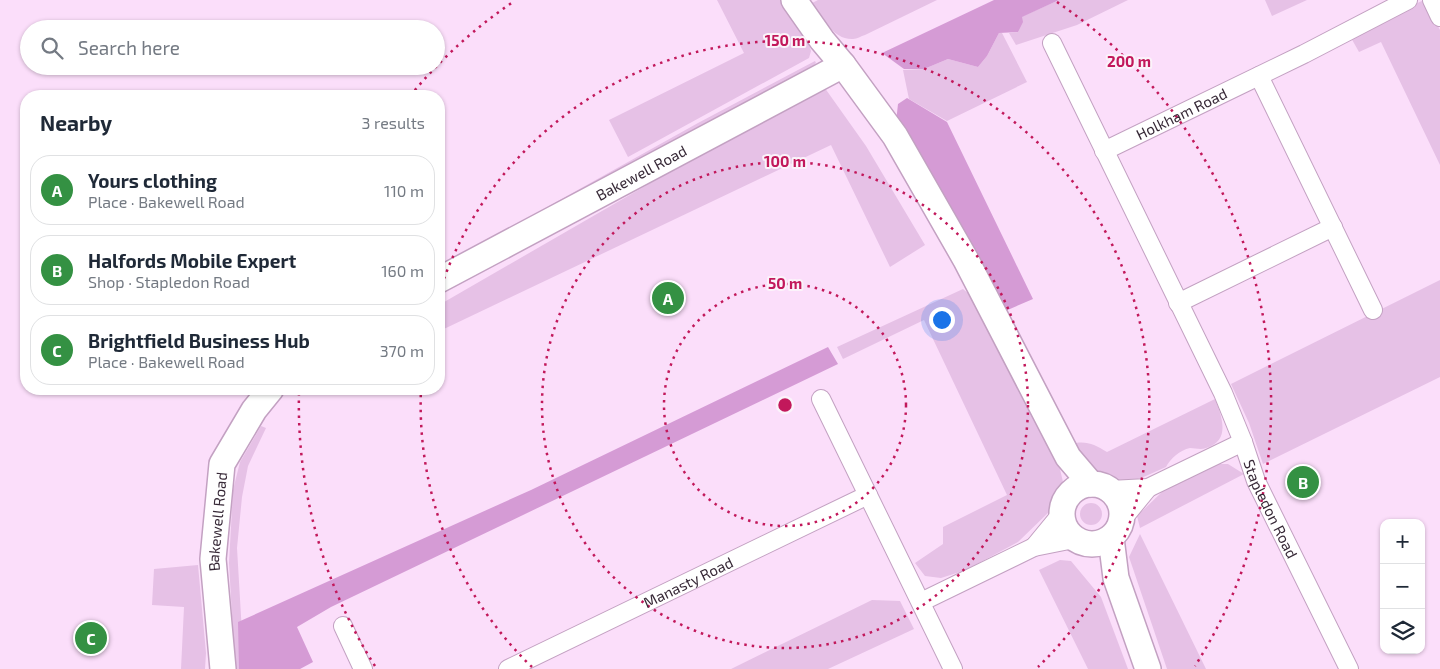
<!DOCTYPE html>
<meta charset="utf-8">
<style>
:root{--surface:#fff;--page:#f6f6f7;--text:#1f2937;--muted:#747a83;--line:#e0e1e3;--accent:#349143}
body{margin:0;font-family:"Exo 2",sans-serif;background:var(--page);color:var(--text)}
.controls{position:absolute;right:15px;bottom:15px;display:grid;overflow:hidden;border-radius:10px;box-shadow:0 1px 4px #0004}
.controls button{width:45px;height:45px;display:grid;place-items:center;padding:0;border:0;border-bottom:1px solid var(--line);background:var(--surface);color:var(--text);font:25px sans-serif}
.you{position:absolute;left:941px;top:319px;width:18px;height:18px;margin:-12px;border:4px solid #fff;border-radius:50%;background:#1a73e8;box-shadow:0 0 0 8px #1a73e833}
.badge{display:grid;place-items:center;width:32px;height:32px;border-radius:50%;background:var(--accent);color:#fff;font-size:16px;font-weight:700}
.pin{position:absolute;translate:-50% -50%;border:2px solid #fff;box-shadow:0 1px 5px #0006}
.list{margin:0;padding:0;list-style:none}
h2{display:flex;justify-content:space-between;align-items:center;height:65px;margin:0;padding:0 20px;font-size:21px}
h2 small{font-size:16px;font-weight:400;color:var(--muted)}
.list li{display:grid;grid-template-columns:32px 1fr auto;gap:15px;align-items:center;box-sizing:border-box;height:70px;margin:0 10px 10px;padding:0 10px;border:1px solid var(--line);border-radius:20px}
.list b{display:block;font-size:19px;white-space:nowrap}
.list p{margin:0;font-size:16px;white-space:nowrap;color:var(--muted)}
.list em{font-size:16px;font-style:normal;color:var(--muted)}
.icon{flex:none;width:28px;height:28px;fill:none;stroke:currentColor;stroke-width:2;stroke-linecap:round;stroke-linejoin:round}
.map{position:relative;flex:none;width:1440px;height:669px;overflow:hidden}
.search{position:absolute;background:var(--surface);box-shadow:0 1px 4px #0004;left:20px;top:20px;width:425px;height:55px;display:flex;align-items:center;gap:12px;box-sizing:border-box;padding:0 18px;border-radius:28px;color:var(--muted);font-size:19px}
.panel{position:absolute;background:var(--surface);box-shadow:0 1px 4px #0004;left:20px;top:90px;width:425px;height:305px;border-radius:20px}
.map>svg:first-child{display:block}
.green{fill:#e6c1e6}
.forest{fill:#d59bd5}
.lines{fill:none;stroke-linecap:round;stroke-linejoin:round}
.street-casing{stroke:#c3a1c2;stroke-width:20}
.secondary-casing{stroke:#c3a1c2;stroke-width:28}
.street{stroke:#fff;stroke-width:18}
.secondary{stroke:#fff;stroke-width:25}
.ring{fill:none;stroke:#c2185b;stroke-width:2.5;stroke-dasharray:2.5 5}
.labels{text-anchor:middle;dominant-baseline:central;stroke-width:4;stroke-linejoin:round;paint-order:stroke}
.street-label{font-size:15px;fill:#372937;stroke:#fbf3fa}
.centre{fill:#c2185b;stroke:#fbf3fa;stroke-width:2.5}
.ring-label{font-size:15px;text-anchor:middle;font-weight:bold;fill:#c2185b;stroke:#fbf3fa;stroke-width:4;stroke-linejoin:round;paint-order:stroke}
</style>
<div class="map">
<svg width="1440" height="669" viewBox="0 0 1440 669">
<rect width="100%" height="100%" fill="#fbdefa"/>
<!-- green -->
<path class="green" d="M 717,0 L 782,0 L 808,41 L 811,51 L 809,58 L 628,157 L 609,120 L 744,53 Z
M 818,0 L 937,0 L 865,35 C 861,36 857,39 853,39 C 833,40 822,17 812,3 Z
M 1059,0 L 1128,0 L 1077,25 L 1016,45 L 1009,33 L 1018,32 L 1021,17 Z
M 1265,0 L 1307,0 L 1272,16 Z
M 1424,0 L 1440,30 L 1440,165 L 1381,42 L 1359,52 L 1350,36 L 1374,23 Z
M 999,33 L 1002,33 L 1027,82 L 947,121 L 909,99 L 903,70 L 924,69 L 948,59 L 978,67 L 987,56 Z
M 815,61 L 816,63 L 809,71 L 552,211 L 549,206 L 698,123 Z
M 822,84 L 866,146 L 925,245 L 890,267 L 831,145 L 446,328 L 439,330 L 439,305 Z
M 1440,280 L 1440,377 L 1263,464 L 1249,423 L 1231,384 Z
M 963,289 L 980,303 L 1059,465 L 1063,482 L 1061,495 L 1050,511 L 1018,542 L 966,570 L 941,578 L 925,576 L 915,563 L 943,544 L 943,527 L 1007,495 L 924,320 L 843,359 L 837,347 Z
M 1215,399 C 1222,416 1231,441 1206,448 C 1201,450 1195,448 1190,448 C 1180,450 1170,459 1166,467 C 1154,472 1139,480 1126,482 C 1104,486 1084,457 1070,444 C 1086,440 1094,444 1107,452 Z
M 261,426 L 266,428 L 248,466 L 242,497 L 237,548 L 242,633 L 239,669 L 235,669 L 229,563 L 233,490 L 240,462 Z
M 1217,464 L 1228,464 L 1244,474 L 1140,528 L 1137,516 L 1163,491 L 1176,483 Z
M1080 514a11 11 0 1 1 22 0a11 11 0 1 1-22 0Z
M 1140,534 L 1206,669 L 1167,669 L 1129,557 Z
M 1060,560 L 1071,561 L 1101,597 L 1128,669 L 1088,669 L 1039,570 Z
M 198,565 L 206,653 L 205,669 L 181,669 L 184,607 L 152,605 L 154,569 Z
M 872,600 L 900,601 L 914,629 L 828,669 L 731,669 Z"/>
<!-- forest -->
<path class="forest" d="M 994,0 L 1059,0 L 1022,17 L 1023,22 L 1018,32 L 999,33 L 987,56 L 978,67 L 948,59 L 924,69 L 904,69 L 882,53 Z
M 907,98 L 947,122 L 1033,299 L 1003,312 L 896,122 L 898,104 Z
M 828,347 L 838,364 L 331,607 L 297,627 L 313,662 L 300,669 L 239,669 L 238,622 L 531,490 Z"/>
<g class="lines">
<!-- street casing -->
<g class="street-casing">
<g id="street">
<path d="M 1432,0 L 1440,17"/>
<path d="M 1052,43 L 1223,393 L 1243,442"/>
<path d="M 1259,76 L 1373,310"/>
<path id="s1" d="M 1104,151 L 1304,54 L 1408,0"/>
<path d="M 1178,303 L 1333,227"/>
<path d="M 821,399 L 953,669"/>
<path id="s2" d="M 1110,490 L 1148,488 L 1243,442 L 1256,481 L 1349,669"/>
<path d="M 1121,521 L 1148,488"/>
<path d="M 1034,547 L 1062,513"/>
<path d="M 921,602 L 1034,547 L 1074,539"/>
<path d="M 343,626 L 363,669"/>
<path id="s3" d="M 508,669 L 868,495"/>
</g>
</g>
<!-- secondary casing -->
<g class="secondary-casing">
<g id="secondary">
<path d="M 794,0 L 822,40 L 843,65 L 895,136 L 966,260 L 1068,457 L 1091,484"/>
<path id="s4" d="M 439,280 L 843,65"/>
<circle cx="1092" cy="514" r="30"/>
<path d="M 1111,538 L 1116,578 L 1148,669"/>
<path id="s5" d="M 223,669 L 213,559 L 222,464 L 254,410 L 271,389"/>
</g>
</g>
<!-- street -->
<use href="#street" class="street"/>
<!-- secondary -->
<use href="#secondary" class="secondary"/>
</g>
<!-- distance rings -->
<g class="ring">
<circle cx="785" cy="405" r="121"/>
<circle cx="785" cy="405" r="243"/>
<path d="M532 667A364 364 0 0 1 421 389M439 293A364 364 0 1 1 1038 667"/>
<path d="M375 666A486 486 0 0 1 299 392M410 96A486 486 0 0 1 513 2M1057 2A486 486 0 0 1 1195 666"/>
</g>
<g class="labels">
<!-- street labels -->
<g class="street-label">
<text stroke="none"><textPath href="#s1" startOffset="86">Holkham Road</textPath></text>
<text stroke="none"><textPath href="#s4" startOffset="229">Bakewell Road</textPath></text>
<text stroke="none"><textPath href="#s2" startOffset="216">Stapledon Road</textPath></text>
<text stroke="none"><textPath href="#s5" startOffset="148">Bakewell Road</textPath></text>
<text stroke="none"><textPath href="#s3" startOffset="200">Manasty Road</textPath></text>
</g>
</g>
<circle cx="785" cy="405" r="8" class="centre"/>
<g class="ring-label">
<text x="785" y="46">150 m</text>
<text x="1129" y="67">200 m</text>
<text x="785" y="167">100 m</text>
<text x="785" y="289">50 m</text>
</g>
</svg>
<div class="controls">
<button>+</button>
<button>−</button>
<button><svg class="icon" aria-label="layers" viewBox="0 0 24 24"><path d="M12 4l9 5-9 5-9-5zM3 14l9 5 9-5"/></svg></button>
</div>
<div class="you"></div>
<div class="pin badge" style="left:668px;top:298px">A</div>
<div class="pin badge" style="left:1303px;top:482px">B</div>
<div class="pin badge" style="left:91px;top:638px">C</div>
<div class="search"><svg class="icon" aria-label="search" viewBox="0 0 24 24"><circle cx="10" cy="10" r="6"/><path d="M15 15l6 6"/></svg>Search here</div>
<section class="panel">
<h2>Nearby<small>3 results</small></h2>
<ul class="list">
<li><span class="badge">A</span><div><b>Yours clothing</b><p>Place · Bakewell Road</p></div><em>110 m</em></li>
<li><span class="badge">B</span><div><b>Halfords Mobile Expert</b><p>Shop · Stapledon Road</p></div><em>160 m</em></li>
<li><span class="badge">C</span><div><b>Brightfield Business Hub</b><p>Place · Bakewell Road</p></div><em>370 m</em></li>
</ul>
</section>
</div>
